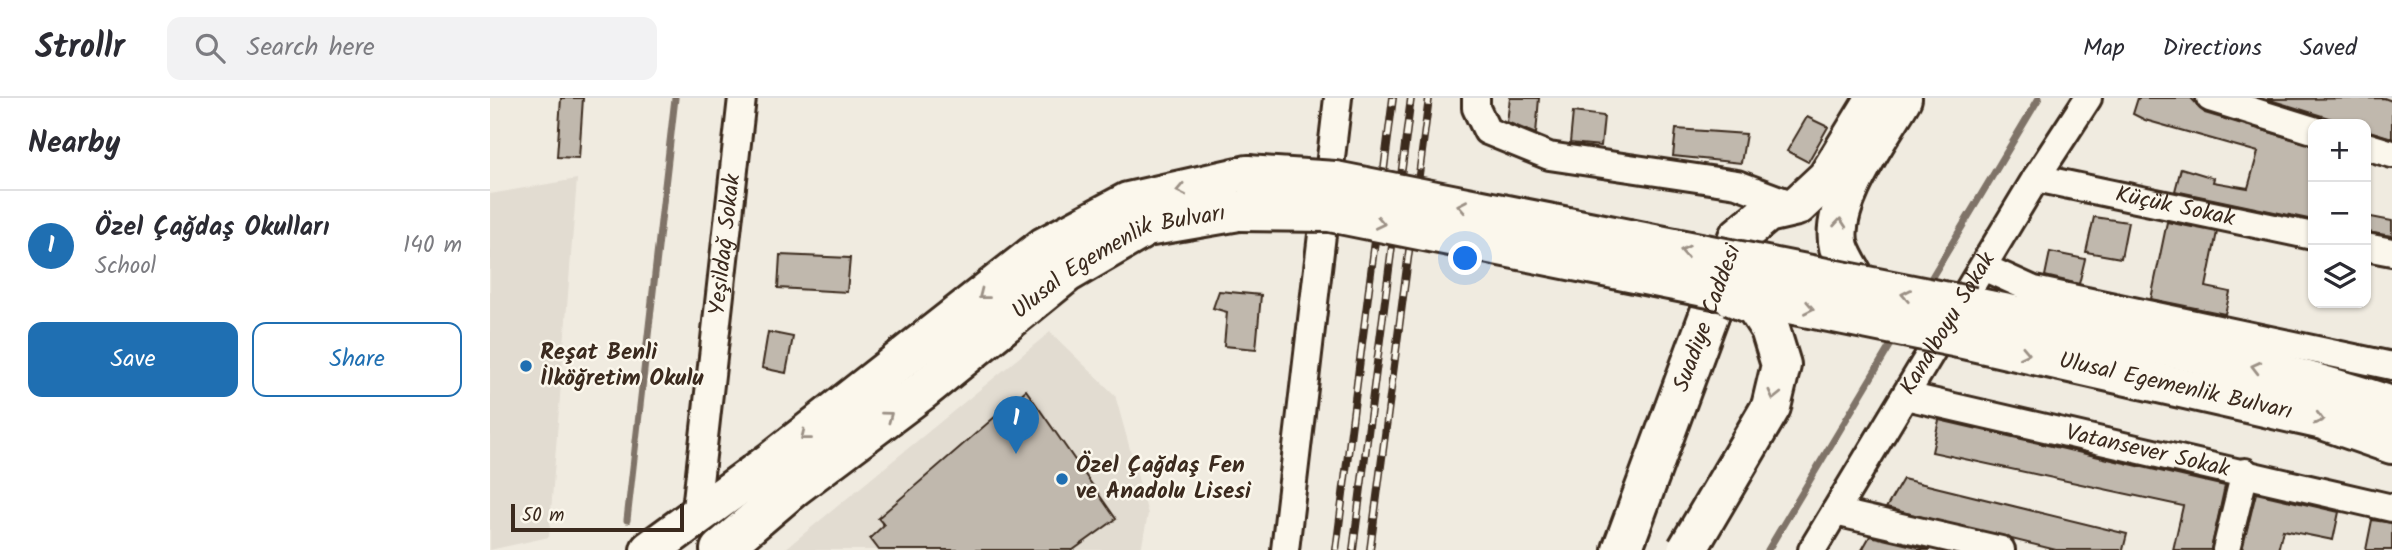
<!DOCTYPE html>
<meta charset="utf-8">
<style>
:root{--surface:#fff;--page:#f2f2f3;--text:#2b2b33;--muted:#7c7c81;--line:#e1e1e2;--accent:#1f6fb2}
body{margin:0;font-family:Kalam,sans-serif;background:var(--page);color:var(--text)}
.controls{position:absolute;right:21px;top:21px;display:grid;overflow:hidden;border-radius:14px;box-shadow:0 2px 5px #0004}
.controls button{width:63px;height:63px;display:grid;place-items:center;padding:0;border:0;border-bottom:2px solid var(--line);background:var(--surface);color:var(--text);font:35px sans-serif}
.scale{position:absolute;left:21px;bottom:18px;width:173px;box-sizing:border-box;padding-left:7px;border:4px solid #3b2a1e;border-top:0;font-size:19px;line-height:24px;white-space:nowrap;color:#3b2a1e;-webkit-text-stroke:5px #fbf7ec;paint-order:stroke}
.you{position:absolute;left:976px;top:161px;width:24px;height:24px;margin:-18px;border:5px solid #fff;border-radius:50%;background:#1a73e8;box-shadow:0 0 0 10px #1a73e833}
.badge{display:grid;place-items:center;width:46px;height:46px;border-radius:50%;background:var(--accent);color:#fff;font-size:23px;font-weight:700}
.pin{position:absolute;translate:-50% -58px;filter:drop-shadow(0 2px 4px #0008)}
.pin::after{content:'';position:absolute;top:37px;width:24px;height:21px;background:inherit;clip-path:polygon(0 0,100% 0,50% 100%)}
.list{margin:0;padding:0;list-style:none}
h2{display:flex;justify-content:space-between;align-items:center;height:91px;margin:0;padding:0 28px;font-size:30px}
h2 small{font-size:23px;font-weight:400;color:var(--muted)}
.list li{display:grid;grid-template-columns:46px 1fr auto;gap:21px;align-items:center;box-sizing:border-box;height:112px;padding:0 28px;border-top:2px solid var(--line)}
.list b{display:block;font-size:26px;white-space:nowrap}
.list p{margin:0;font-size:23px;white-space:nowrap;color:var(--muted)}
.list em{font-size:23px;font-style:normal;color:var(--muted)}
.actions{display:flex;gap:14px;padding:21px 28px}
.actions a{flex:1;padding:16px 0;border:2px solid var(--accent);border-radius:14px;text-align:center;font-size:24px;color:var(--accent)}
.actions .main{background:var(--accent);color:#fff}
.icon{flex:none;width:38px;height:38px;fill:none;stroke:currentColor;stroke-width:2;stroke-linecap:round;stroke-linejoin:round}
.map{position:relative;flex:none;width:1902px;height:452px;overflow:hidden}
header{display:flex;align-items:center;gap:42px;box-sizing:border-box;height:98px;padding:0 35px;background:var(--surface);border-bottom:2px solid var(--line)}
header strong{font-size:33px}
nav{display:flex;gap:38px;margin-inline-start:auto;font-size:24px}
.search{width:490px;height:63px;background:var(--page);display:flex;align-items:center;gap:18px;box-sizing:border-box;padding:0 24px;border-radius:14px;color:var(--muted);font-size:26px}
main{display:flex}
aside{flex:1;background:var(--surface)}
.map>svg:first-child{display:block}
.built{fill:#e2dcd1}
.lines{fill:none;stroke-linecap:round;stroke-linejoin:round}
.stream{stroke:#7f7367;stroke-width:7}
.building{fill:#c0b8ad;stroke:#3b2a1e;stroke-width:2}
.street-casing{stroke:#3b2a1e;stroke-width:32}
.secondary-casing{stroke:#3b2a1e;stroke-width:44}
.primary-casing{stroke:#3b2a1e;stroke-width:44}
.street{stroke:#fbf7ec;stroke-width:26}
.secondary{stroke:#fbf7ec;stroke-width:38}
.primary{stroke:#fbf7ec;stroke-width:38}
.rail-casing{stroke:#3b2a1e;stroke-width:8}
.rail{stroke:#fbf7ec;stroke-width:5;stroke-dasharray:16;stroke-linecap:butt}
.primary-bridge-casing{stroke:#3b2a1e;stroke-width:44;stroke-linecap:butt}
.primary-bridge{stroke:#fbf7ec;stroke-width:38}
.oneway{stroke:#9b9085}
.poi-dot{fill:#1f6fb2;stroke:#fbf7ec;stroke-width:2.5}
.labels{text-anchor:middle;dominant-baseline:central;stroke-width:5;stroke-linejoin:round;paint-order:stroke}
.street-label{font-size:23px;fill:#3b2a1e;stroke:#fbf7ec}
.poi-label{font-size:23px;font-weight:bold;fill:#3b2a1e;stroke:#fbf7ec;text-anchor:start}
</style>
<header>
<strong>Strollr</strong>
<div class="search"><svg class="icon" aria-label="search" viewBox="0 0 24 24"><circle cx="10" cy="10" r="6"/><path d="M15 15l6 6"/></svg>Search here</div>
<nav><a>Map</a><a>Directions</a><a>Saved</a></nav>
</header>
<main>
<aside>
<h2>Nearby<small></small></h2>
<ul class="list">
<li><span class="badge">1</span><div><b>Özel Çağdaş Okulları</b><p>School</p></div><em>140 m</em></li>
</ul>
<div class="actions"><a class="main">Save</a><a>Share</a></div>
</aside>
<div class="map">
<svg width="1902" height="452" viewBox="0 0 1902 452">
<rect width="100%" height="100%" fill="#f0ebe0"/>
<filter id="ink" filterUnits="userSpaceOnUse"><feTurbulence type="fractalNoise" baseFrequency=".0143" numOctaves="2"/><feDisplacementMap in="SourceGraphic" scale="14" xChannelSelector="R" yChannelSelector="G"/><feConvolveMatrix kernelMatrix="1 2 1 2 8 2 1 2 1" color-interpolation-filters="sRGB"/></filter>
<g filter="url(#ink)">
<!-- built -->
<path class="built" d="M 87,81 L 59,439 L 0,452 L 0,96 Z
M 560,234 L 625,297 L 658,416 L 651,452 L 294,452 Z"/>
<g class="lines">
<!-- stream -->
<path class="stream" d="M 1436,189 L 1549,0
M 137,422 L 185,0
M 1278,452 L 1406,238"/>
</g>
<!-- building -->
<path class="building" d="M 71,0 L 93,0 L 89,60 L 67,59 Z
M 1020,0 L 1049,0 L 1046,36 L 1017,24 Z
M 1648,0 L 1701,0 L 1715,15 L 1823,47 L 1823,122 L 1685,93 L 1691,70 L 1724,80 L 1723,84 L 1758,90 L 1768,54 L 1655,22 L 1643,16 Z
M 1894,0 L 1902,3 L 1902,40 L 1876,32 L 1876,26 L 1858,26 L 1777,1 Z
M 1083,14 L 1114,18 L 1111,48 L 1080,45 Z
M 1317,19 L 1338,29 L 1318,64 L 1297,53 Z
M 1186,31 L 1256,36 L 1251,65 L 1183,58 Z
M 1876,118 L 1902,123 L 1902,138 L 1876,134 Z
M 1604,119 L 1638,124 L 1631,160 L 1596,154 Z
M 1677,124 L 1727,134 L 1716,189 L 1740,194 L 1735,216 L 1661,201 Z
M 1560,154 L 1595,161 L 1589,186 L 1555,178 Z
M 290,157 L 360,160 L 357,194 L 288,190 Z
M 729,193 L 771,197 L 766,251 L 734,248 L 737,214 L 723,210 Z
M 278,234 L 303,239 L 296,275 L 272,270 Z
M 536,292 L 626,421 L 583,452 L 389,452 L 380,440 L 394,427 L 388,420 Z
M 1449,322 L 1735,388 L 1721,452 L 1683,452 L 1693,408 L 1442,354 Z
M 1413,381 L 1637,436 L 1633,452 L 1566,452 L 1396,410 Z
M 1766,395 L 1849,414 L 1843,442 L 1793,432 L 1788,452 L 1752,452 Z
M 1882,422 L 1902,425 L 1902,452 L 1876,452 Z
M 1380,438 L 1440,452 L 1372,452 Z"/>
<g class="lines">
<!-- street casing -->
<g class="street-casing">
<g id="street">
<path d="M 986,0 L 986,10 L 997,33 L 1059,58 L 1247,86 L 1306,108"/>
<path d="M 1720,0 L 1823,32"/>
<path d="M 1876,48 L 1902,56"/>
<path id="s1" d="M 1546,80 L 1823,138"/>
<path d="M 1876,149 L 1902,154"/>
<path d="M 1493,169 L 1544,192 L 1902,268"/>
<path id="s2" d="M 1416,298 L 1902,410"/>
<path d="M 1345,414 L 1511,452"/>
<path id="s3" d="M 205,420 L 252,0"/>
<path d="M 795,452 L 848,0"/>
<path id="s4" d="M 1322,452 L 1546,80 L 1598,0"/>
<path d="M 1736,452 L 1755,374"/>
</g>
</g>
<!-- secondary casing -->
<g class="secondary-casing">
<g id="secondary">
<path id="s5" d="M 1132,452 L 1248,139 L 1277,115 L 1307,108 L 1337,80 L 1386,0"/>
</g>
</g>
<!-- primary casing -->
<g class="primary-casing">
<g id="primary">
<path d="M 1369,188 C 1363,176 1353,162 1349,149 C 1338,106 1391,37 1412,0"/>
<path d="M 1483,209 C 1624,237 1765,264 1902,308"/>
<path id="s6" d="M 1469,240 L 1833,322 L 1902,346"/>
<path d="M 160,452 L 282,363 L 554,149 L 638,104 L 758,77"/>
<path id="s7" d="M 230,452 L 304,389 L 433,292 L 577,175 L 656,129 L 749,113"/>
</g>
</g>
<!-- street -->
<use href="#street" class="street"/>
<!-- secondary -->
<use href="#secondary" class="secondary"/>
<!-- primary -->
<use href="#primary" class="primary"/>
<!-- rail casing -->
<g class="rail-casing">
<path id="rail" d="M 846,452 L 903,0
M 863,452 L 921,0
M 880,452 L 939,0"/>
</g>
<!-- rail -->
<use href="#rail" class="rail"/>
<!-- primary-bridge casing -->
<g class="primary-bridge-casing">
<path id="primary-bridge" d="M 758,77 L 845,83 L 1483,209
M 749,113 L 840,114 L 1469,240
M 1197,452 L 1281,309 L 1291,267 L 1280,231 L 1265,208 L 1241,198"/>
</g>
<!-- primary-bridge -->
<use href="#primary-bridge" class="primary-bridge"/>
</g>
<!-- one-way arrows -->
<defs><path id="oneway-chevron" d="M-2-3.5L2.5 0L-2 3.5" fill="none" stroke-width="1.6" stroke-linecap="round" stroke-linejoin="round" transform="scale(1.75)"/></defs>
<g class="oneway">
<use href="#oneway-chevron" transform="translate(691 92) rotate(168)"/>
<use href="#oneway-chevron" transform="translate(972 108) rotate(-169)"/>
<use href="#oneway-chevron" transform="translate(890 125) rotate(12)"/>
<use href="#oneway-chevron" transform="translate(1350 125) rotate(-85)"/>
<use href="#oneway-chevron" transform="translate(1195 153) rotate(-169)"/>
<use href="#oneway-chevron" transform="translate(493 197) rotate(142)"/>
<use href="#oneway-chevron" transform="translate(1416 197) rotate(-169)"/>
<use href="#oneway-chevron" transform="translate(1319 210) rotate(11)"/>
<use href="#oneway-chevron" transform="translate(1535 255) rotate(12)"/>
<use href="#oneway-chevron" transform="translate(1766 269) rotate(-166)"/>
<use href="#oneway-chevron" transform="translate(1284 297) rotate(103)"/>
<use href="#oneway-chevron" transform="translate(398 318) rotate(-37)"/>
<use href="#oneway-chevron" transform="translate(1829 321) rotate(15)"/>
<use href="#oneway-chevron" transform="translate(315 338) rotate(142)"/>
</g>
</g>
<!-- markers -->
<g class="poi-dot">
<circle cx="36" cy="268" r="7"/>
<circle cx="572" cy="381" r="7"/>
</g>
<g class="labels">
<!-- street labels -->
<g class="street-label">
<text stroke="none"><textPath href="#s1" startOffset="142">Küçük Sokak</textPath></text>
<text stroke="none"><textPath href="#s3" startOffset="275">Yeşildağ Sokak</textPath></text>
<text stroke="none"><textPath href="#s7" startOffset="497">Ulusal Egemenlik Bulvarı</textPath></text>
<text stroke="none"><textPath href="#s5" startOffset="247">Suadiye Caddesi</textPath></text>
<text stroke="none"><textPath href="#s4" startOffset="264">Kanalboyu Sokak</textPath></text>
<text stroke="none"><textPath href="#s6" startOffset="222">Ulusal Egemenlik Bulvarı</textPath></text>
<text stroke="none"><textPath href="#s2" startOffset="248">Vatansever Sokak</textPath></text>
</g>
<!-- poi labels -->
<g class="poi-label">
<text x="50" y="255">Reşat Benli<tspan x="50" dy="26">İlköğretim Okulu</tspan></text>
<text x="586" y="368">Özel Çağdaş Fen<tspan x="586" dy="26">ve Anadolu Lisesi</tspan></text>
</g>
</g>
</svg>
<div class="controls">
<button>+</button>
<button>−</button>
<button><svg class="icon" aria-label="layers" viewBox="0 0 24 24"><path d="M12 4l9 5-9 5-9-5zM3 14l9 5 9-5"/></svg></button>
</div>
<div class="scale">50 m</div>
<div class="you"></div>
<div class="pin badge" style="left:526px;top:356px">1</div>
</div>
</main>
